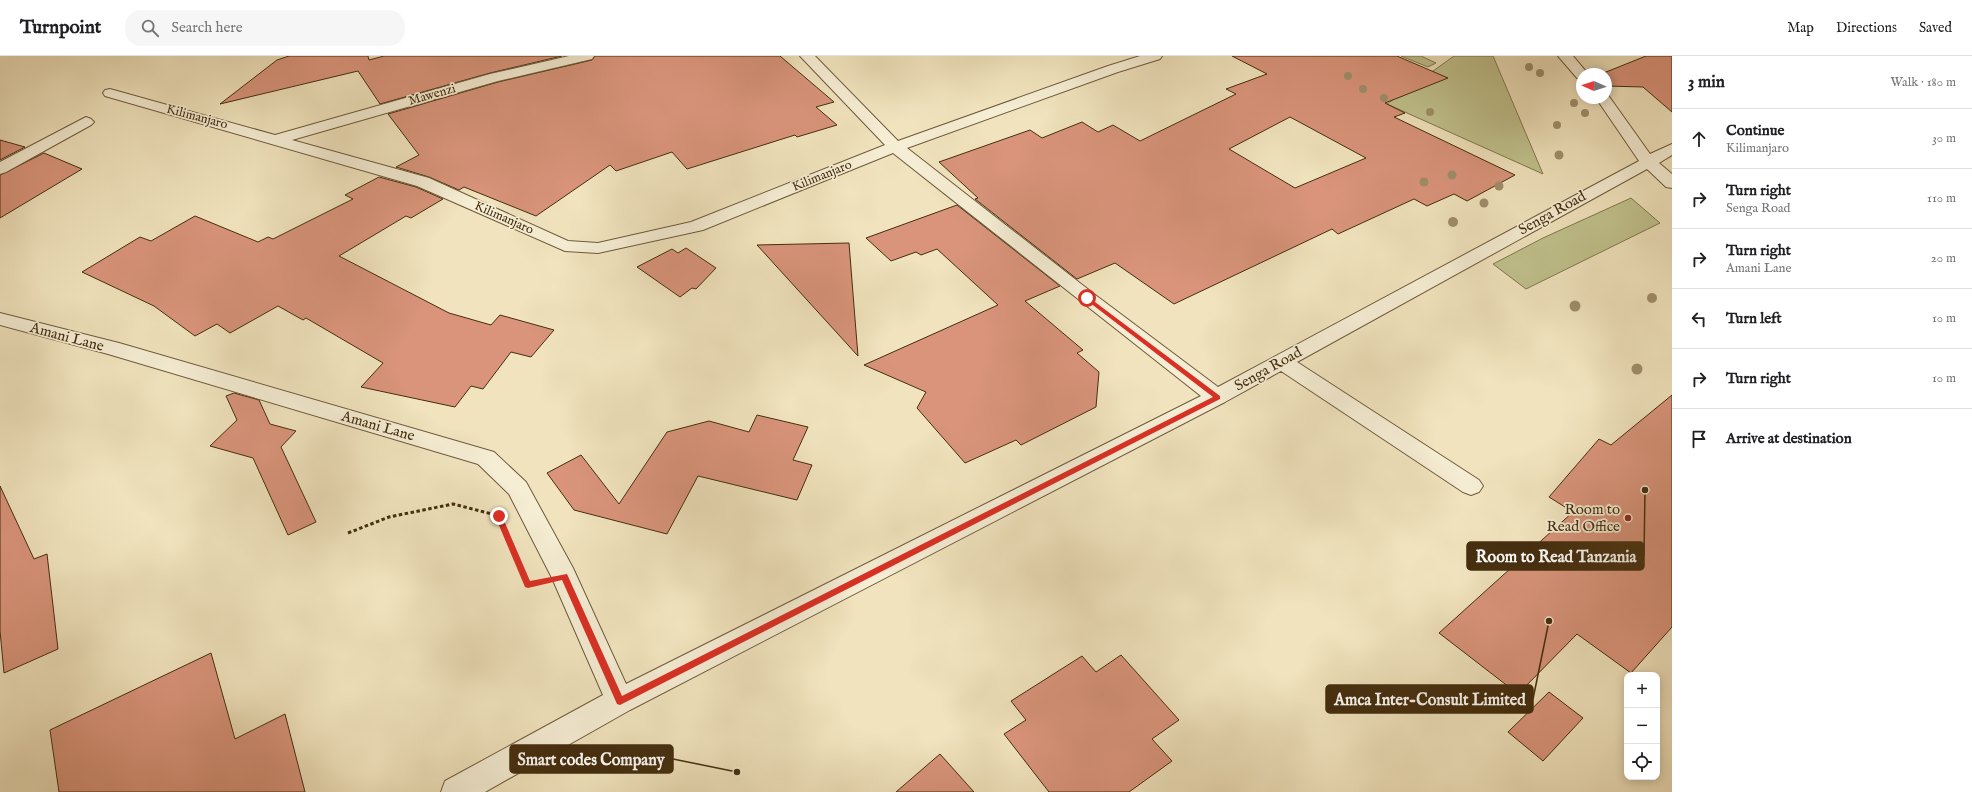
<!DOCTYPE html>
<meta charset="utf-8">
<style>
:root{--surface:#fff;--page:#f6f6f6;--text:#202124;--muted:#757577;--line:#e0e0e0}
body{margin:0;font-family:"IM FELL English",serif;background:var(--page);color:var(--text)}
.controls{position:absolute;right:12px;bottom:12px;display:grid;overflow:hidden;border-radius:8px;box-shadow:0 2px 10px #0003}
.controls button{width:36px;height:36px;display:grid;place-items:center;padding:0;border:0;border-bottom:1px solid var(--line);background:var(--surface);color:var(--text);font:20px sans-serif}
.compass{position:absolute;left:1576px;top:12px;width:36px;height:36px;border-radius:50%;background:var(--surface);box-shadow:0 2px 10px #0003;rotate:273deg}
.stop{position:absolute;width:12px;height:12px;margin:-9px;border:3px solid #d93025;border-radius:50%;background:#fff}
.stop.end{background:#d93025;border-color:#fff;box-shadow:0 1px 4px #0008}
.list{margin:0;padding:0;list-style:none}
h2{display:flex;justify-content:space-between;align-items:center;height:52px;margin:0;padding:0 16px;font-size:17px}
h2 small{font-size:13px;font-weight:400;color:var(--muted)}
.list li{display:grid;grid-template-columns:26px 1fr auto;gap:12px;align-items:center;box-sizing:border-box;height:60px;padding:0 16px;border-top:1px solid var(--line)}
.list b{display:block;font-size:15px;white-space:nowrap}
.list p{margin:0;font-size:13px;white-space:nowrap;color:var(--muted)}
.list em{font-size:13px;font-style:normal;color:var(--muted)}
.icon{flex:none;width:22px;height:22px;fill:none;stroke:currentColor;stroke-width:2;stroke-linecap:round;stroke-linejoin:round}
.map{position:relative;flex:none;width:1672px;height:736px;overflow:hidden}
header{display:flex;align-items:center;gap:24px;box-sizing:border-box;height:56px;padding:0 20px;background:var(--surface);border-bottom:1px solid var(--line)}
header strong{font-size:19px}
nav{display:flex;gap:22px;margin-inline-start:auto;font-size:14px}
.search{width:280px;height:36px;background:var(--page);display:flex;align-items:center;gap:10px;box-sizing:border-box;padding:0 14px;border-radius:16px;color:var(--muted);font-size:15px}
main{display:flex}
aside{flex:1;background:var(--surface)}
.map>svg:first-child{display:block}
.green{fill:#c0c18d;stroke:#82784e}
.building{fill:#d9947b;stroke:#442e0f;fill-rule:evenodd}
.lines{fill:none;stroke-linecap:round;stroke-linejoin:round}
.minor-casing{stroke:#6f5b3a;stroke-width:2}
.path{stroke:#442e0f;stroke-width:3;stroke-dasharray:3.5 2.5;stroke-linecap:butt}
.minor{fill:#f5edd4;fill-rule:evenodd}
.tree{fill:#9f8f6b}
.route{fill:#d93025}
.poi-dot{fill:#8f2418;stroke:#f5edd4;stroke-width:1.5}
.labels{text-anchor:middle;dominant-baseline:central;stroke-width:3.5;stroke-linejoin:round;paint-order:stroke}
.far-street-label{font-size:13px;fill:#442e0f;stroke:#f5edd4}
.street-label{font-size:15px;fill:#442e0f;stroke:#f5edd4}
.poi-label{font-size:15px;fill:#442e0f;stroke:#f5edd4;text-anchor:end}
.leader{fill:none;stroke:#442e0f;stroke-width:1.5}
.callout-dot{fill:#442e0f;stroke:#f5edd4;stroke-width:1.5}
.callout{fill:#442e0f;stroke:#442e0f;stroke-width:1.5}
.callout-label{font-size:16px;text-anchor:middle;font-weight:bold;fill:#fff}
</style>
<header>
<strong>Turnpoint</strong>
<div class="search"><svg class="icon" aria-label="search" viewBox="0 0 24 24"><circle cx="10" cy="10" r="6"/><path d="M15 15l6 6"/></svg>Search here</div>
<nav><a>Map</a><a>Directions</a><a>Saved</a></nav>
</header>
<main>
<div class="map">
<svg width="1672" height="736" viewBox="0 0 1672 736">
<rect width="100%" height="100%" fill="#f0e3bd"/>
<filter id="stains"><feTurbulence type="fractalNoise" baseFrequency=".005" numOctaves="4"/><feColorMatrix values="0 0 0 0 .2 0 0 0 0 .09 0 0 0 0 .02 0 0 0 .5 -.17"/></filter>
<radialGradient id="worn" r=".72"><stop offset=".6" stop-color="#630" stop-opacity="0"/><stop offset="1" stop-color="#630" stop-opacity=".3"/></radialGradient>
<!-- green -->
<path class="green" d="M 1401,0 L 1421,0 L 1436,7 L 1428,11 Z
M 1454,0 L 1493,0 L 1543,118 L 1387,48 Z
M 1631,142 L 1660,167 L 1526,233 L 1493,208 L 1543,182 Z"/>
<!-- building -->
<path class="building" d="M 289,0 L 368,0 L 369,4 L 384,0 L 562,0 L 490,17 L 380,48 L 358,15 L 220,48 L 277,4 Z
M 595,0 L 780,0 L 834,46 L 816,51 L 837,69 L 797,81 L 795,79 L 687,113 L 672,96 L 616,115 L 610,109 L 536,160 L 464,131 L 459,134 L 429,121 L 396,111 L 419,99 L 388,58 L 498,26 L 592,4 Z
M 1232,0 L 1397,0 L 1448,22 L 1385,47 L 1405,57 L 1394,61 L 1515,119 L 1467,145 L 1454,138 L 1427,150 L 1414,143 L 1338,178 L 1332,173 L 1174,248 L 1115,207 L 1077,223 L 975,143 L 978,142 L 939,106 L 1030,74 L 1042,82 L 1082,66 L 1098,76 L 1113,69 L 1140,85 L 1236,38 L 1226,33 L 1267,18 ZM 1290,61 L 1366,102 L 1295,132 L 1229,93 Z
M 1646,0 L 1672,0 L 1672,56 L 1643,31 L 1606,30 L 1606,18 L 1601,18 Z
M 0,84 L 25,91 L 0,104 Z
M 44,97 L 82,113 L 0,162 L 0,119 Z
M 379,121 L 416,131 L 443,143 L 411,162 L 406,160 L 339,200 L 449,257 L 491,269 L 500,259 L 554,274 L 531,301 L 511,296 L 483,333 L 471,330 L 455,351 L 361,331 L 383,307 L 306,262 L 303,264 L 278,250 L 230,277 L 217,268 L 195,280 L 154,250 L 82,216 L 140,181 L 151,185 L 195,160 L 258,186 L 268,181 L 273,183 L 353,143 L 345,139 Z
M 957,149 L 1060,230 L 1025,245 L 1083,294 L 1077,297 L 1099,316 L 1096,351 L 1021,389 L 1016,384 L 965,407 L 917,352 L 926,336 L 864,309 L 998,249 L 937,193 L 921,199 L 916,196 L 891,205 L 866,182 Z
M 849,187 L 855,263 L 858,300 L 757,189 Z
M 686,192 L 716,212 L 696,233 L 692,232 L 680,241 L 637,211 L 672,193 L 678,197 Z
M 234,337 L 259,344 L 270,368 L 296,375 L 281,391 L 316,466 L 288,479 L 253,402 L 210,390 L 237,364 L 226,340 Z
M 1672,339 L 1672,571 L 1631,617 L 1577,578 L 1518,638 L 1439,577 L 1573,456 L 1549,441 L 1599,383 L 1611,389 Z
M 757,359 L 808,371 L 793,404 L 812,409 L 797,444 L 698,420 L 667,478 L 574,454 L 547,417 L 581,399 L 619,448 L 667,376 L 709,365 L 749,376 Z
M 0,430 L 34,503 L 47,498 L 58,593 L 4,617 L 0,575 Z
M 211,597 L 235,683 L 285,658 L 305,736 L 59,736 L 50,674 Z
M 1121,599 L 1179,664 L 1152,683 L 1172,705 L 1129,736 L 1049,736 L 1004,678 L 1026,664 L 1011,645 L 1082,600 L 1096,616 Z
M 1549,636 L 1583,662 L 1543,705 L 1508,676 Z
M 940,698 L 974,736 L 896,736 Z"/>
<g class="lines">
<!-- minor casing -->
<g class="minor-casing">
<path id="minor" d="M 569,0 L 594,0 L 592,3 L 498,25 L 292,84 L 429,122 L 568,185 L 598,187 L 691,166 L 885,89 L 800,0 L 815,0 L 898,85 L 1108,10 L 1140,0 L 1162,0 L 1160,3 L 1118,16 L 907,92 L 1094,238 L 1218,331 L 1639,105 L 1596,42 L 1606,42 L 1606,38 L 1608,39 L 1650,98 L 1672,88 L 1672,99 L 1659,107 L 1672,118 L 1672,132 L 1666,131 L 1647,113 L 1297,306 L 1479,424 L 1483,430 L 1479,436 L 1471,439 L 1463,436 L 1281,315 L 1225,346 L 630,654 L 485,736 L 441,736 L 445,725 L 603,639 L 552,522 L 509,438 L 478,408 L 108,298 L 0,269 L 0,257 L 119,287 L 494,396 L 526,426 L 573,512 L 626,628 L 1201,340 L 893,97 L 703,174 L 598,197 L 565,195 L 417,130 L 105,40 L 103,37 L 105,34 L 110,33 L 275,79 L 490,18 Z
M 1558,0 L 1573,0 L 1588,18 L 1582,18 L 1582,23 L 1577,22 Z
M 86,61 L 91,63 L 94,66 L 91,69 L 6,116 L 0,118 L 0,106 Z"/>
</g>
<!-- path -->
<path class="path" d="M 348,477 L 389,461 L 453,448 L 496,459
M 522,515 L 528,528 L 531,528"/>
<!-- minor -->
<use href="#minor" class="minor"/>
</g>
<!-- trees -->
<g class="tree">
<circle cx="1529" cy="11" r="4"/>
<circle cx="1540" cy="17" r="4"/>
<circle cx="1348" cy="20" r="4"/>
<circle cx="1363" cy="33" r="4"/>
<circle cx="1384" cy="42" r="4"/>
<circle cx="1574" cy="47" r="4"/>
<circle cx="1430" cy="56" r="4"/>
<circle cx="1585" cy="57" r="4"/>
<circle cx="1557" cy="69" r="4"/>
<circle cx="1559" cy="99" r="4.5"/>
<circle cx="1452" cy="119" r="4.5"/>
<circle cx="1424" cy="126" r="4.5"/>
<circle cx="1499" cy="130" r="4.5"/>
<circle cx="1484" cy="147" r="4.5"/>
<circle cx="1453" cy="166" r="5"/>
<circle cx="1652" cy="242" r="5"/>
<circle cx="1575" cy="250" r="5.5"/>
<circle cx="1637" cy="313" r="5.5"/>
</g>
<!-- route -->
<path class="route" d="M 1087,240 L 1220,340 L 1220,343 L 620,649 L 617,648 L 562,524 L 528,532 L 525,531 L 495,460 L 496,458 L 499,457 L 502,460 L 530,525 L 567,518 L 622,640 L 1213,341 L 1085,243 L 1085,241 Z"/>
<!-- markers -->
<circle class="poi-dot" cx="1628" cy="462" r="4"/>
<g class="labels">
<!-- far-street labels -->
<g class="far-street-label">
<text transform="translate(432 39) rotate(-16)">Mawenzi</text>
<text transform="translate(197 61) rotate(15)">Kilimanjaro</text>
<text transform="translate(822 120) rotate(-22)">Kilimanjaro</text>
<text transform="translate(504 162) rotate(24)">Kilimanjaro</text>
</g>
<!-- street labels -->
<g class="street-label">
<text transform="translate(1552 157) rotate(-29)">Senga Road</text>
<text transform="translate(67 281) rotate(15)">Amani Lane</text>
<text transform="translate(1268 313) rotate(-29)">Senga Road</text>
<text transform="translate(378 370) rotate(16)">Amani Lane</text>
</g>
<!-- poi labels -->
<g class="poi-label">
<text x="1620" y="453">Room to<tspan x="1620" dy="17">Read Office</tspan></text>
</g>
</g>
<!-- callouts -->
<path class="leader" d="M1645 434L1644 500M1549 565L1533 643M737 716L673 703"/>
<g class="callout-dot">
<circle cx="1645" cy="434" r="4"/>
<circle cx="1549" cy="565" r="4"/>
<circle cx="737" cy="716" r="4"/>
</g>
<g class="callout">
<rect x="1467" y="486" width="177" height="28" rx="4"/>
<rect x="1326" y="629" width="207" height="28" rx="4"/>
<rect x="510" y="689" width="163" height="28" rx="4"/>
</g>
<g class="callout-label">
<text x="1556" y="506">Room to Read Tanzania</text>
<text x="1430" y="649">Amca Inter-Consult Limited</text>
<text x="591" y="709">Smart codes Company</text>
</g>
<rect width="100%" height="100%" filter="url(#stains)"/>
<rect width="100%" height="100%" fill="url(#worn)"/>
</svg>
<div class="controls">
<button>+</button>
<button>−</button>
<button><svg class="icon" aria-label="locate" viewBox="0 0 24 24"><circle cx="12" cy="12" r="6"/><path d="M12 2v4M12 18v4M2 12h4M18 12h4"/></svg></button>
</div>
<svg class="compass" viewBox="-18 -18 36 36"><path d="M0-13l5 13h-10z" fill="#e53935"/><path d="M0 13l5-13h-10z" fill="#757577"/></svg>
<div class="stop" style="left:1087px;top:242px"></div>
<div class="stop end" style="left:499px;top:460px"></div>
</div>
<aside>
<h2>3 min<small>Walk · 180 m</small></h2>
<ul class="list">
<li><svg class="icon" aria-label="ahead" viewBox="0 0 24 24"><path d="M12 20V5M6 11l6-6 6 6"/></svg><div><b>Continue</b><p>Kilimanjaro</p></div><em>30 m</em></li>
<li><svg class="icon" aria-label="right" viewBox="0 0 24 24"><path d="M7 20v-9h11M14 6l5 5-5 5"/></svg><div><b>Turn right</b><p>Senga Road</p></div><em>110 m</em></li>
<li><svg class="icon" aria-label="right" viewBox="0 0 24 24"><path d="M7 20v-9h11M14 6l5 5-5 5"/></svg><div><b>Turn right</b><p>Amani Lane</p></div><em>20 m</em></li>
<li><svg class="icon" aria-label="left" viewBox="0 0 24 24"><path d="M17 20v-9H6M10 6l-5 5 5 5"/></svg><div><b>Turn left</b></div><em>10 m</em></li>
<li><svg class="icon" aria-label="right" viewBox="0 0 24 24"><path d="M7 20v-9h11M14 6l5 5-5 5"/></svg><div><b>Turn right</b></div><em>10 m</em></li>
<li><svg class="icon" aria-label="arrive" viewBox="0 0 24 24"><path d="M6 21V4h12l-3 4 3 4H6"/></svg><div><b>Arrive at destination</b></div></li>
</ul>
</aside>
</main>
